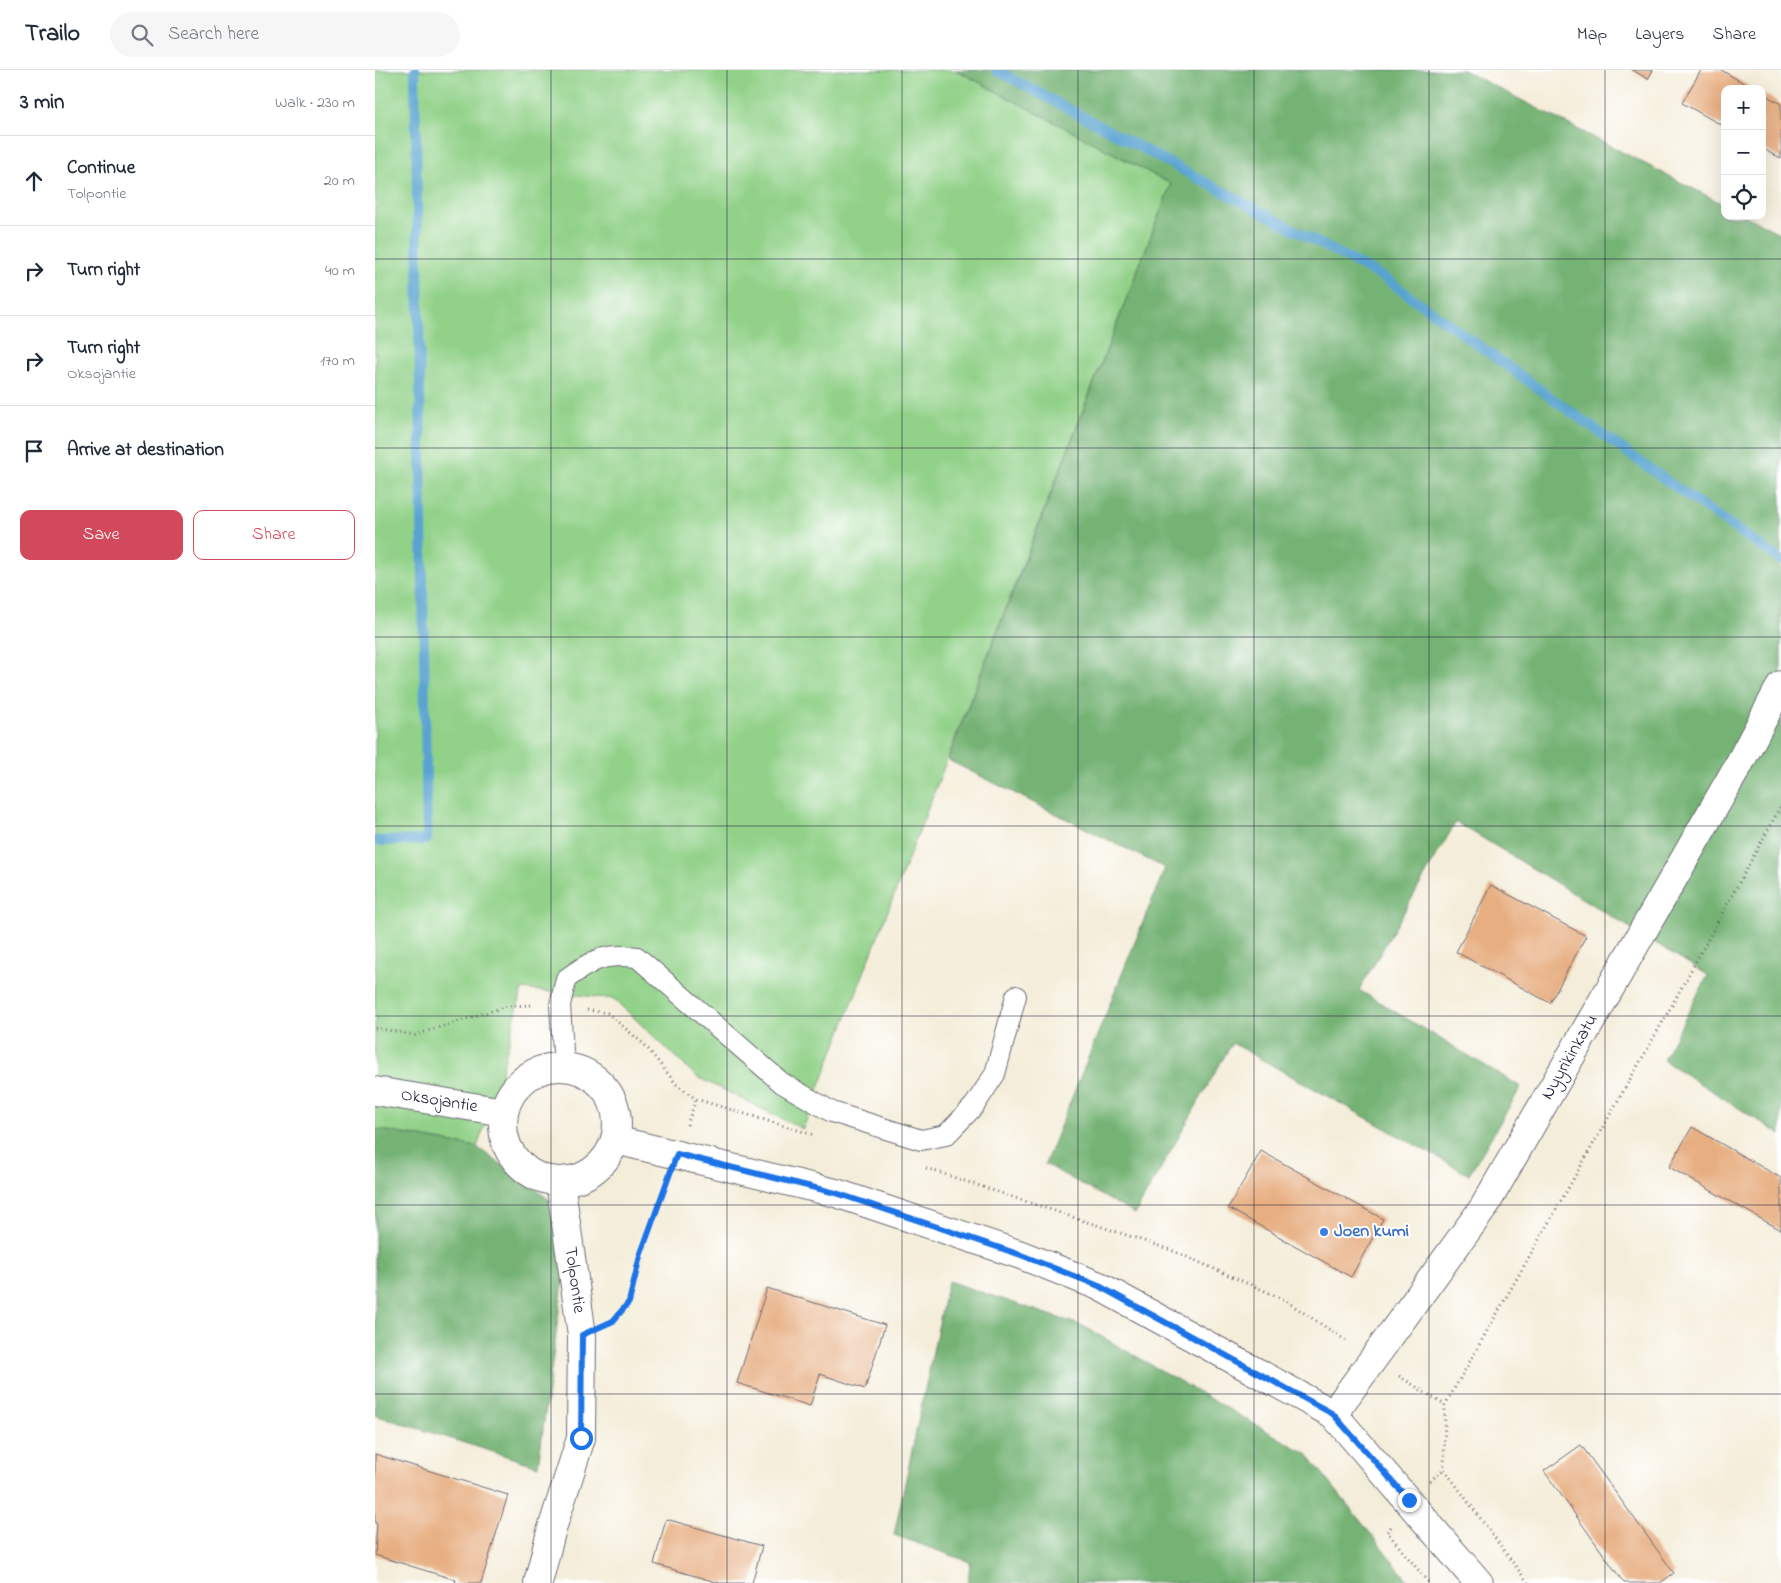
<!DOCTYPE html>
<meta charset="utf-8">
<style>
:root{--surface:#fff;--page:#f6f6f7;--text:#1f2937;--muted:#747a83;--line:#e0e1e3;--accent:#d1495b}
body{margin:0;font-family:"Indie Flower",sans-serif;background:var(--page);color:var(--text)}
.controls{position:absolute;right:15px;top:15px;display:grid;overflow:hidden;border-radius:10px;box-shadow:0 5px 20px #0002}
.controls button{width:45px;height:45px;display:grid;place-items:center;padding:0;border:0;border-bottom:1px solid var(--line);background:var(--surface);color:var(--text);font:25px sans-serif}
.stop{position:absolute;width:15px;height:15px;margin:-11px;border:4px solid #1a73e8;border-radius:50%;background:#fff}
.stop.end{background:#1a73e8;border-color:#fff;box-shadow:0 1px 5px #0008}
.list{margin:0;padding:0;list-style:none}
h2{display:flex;justify-content:space-between;align-items:center;height:65px;margin:0;padding:0 20px;font-size:21px}
h2 small{font-size:16px;font-weight:400;color:var(--muted)}
.list li{display:grid;grid-template-columns:32px 1fr auto;gap:15px;align-items:center;box-sizing:border-box;height:90px;padding:0 20px;border-top:1px solid var(--line)}
.list b{display:block;font-size:19px;white-space:nowrap}
.list p{margin:0;font-size:16px;white-space:nowrap;color:var(--muted)}
.list em{font-size:16px;font-style:normal;color:var(--muted)}
.actions{display:flex;gap:10px;padding:15px 20px}
.actions a{flex:1;padding:11px 0;border:1px solid var(--accent);border-radius:10px;text-align:center;font-size:18px;color:var(--accent)}
.actions .main{background:var(--accent);color:#fff}
.icon{flex:none;width:28px;height:28px;fill:none;stroke:currentColor;stroke-width:2;stroke-linecap:round;stroke-linejoin:round}
.map{position:relative;flex:none;width:1406px;height:1513px;overflow:hidden}
header{display:flex;align-items:center;gap:30px;box-sizing:border-box;height:70px;padding:0 25px;background:var(--surface);border-bottom:1px solid var(--line)}
header strong{font-size:24px}
nav{display:flex;gap:28px;margin-inline-start:auto;font-size:18px}
.search{width:350px;height:45px;background:var(--page);display:flex;align-items:center;gap:12px;box-sizing:border-box;padding:0 18px;border-radius:28px;color:var(--muted);font-size:19px}
main{display:flex}
aside{flex:1;background:var(--surface)}
.map>svg:first-child{display:block}
.green{fill:#91d188;stroke:#5a7a62}
.forest{fill:#74b374;stroke:#4b6a58}
.lines{fill:none;stroke-linecap:round;stroke-linejoin:round}
.stream{stroke:#58a3d0;stroke-width:10}
.building{fill:#e7ae81}
.service-casing{stroke:#6c6972;stroke-width:22}
.minor-casing{stroke:#6c6972;stroke-width:30}
.tertiary-casing{stroke:#6c6972;stroke-width:30}
.path{stroke:#6c6972;stroke-width:3;stroke-dasharray:1 4;stroke-linecap:butt}
.service{stroke:#fff;stroke-width:20}
.minor{stroke:#fff;stroke-width:28}
.tertiary{stroke:#fff;stroke-width:28}
.route{stroke:#1a73e8;stroke-width:6}
.grid{fill:none;stroke:#22223b;stroke-width:1;stroke-opacity:0.55}
.shop-dot{fill:#3f7fe0;stroke:#fff;stroke-width:2}
.labels{text-anchor:middle;dominant-baseline:central;stroke-width:4;stroke-linejoin:round;paint-order:stroke}
.street-label{font-size:18px;fill:#22223b;stroke:#fff}
.shop-label{font-size:18px;font-weight:bold;fill:#366cbe;stroke:#fff;text-anchor:start}
</style>
<header>
<strong>Trailo</strong>
<div class="search"><svg class="icon" aria-label="search" viewBox="0 0 24 24"><circle cx="10" cy="10" r="6"/><path d="M15 15l6 6"/></svg>Search here</div>
<nav><a>Map</a><a>Layers</a><a>Share</a></nav>
</header>
<main>
<aside>
<h2>3 min<small>Walk · 230 m</small></h2>
<ul class="list">
<li><svg class="icon" aria-label="ahead" viewBox="0 0 24 24"><path d="M12 20V5M6 11l6-6 6 6"/></svg><div><b>Continue</b><p>Tolpontie</p></div><em>20 m</em></li>
<li><svg class="icon" aria-label="right" viewBox="0 0 24 24"><path d="M7 20v-9h11M14 6l5 5-5 5"/></svg><div><b>Turn right</b></div><em>40 m</em></li>
<li><svg class="icon" aria-label="right" viewBox="0 0 24 24"><path d="M7 20v-9h11M14 6l5 5-5 5"/></svg><div><b>Turn right</b><p>Oksojantie</p></div><em>170 m</em></li>
<li><svg class="icon" aria-label="arrive" viewBox="0 0 24 24"><path d="M6 21V4h12l-3 4 3 4H6"/></svg><div><b>Arrive at destination</b></div></li>
</ul>
<div class="actions"><a class="main">Save</a><a>Share</a></div>
</aside>
<div class="map">
<svg width="1406" height="1513" viewBox="0 0 1406 1513">
<rect width="100%" height="100%" fill="#fff"/>
<filter id="ink" filterUnits="userSpaceOnUse"><feTurbulence type="fractalNoise" baseFrequency=".02" numOctaves="2"/><feDisplacementMap in="SourceGraphic" scale="10" xChannelSelector="R" yChannelSelector="G"/><feConvolveMatrix kernelMatrix="1 2 1 2 8 2 1 2 1" color-interpolation-filters="sRGB"/></filter>
<filter id="wash" filterUnits="userSpaceOnUse"><feTurbulence type="fractalNoise" baseFrequency=".0096" numOctaves="4" result="noise"/><feDisplacementMap in="SourceGraphic" scale="20" xChannelSelector="R" yChannelSelector="G"/><feGaussianBlur stdDeviation="1.12" result="paint"/><feColorMatrix in="noise" values="0 0 0 0 0 0 0 0 0 0 0 0 0 0 0 0 0 1.4 0 .05"/><feComposite in="paint" operator="in"/></filter>
<g filter="url(#wash)">
<rect width="100%" height="100%" fill="#f4edd9"/>
<!-- green -->
<path class="green" d="M 0,0 L 581,0 L 796,114 L 428,1059 L 322,1007 L 239,929 L 147,919 L 120,1028 L 102,1077 L 0,1059 Z"/>
<!-- forest -->
<path class="forest" d="M 581,0 L 1088,0 L 1350,135 L 1350,146 L 1371,146 L 1406,164 L 1406,1065 L 1288,990 L 1333,905 L 1081,752 L 984,920 L 1146,1017 L 1094,1105 L 857,973 L 760,1144 L 670,1094 L 790,798 L 573,690 L 796,114 Z
M 0,1059 L 102,1077 L 197,1146 L 163,1396 L 0,1345 Z
M 573,1211 L 708,1256 L 932,1384 L 1035,1513 L 593,1513 L 595,1492 L 519,1465 Z"/>
<g class="lines">
<!-- stream -->
<path class="stream" d="M 621,0 L 1011,209 L 1320,431 L 1406,490
M 0,771 L 52,770 L 40,0"/>
</g>
<g id="blocks">
<!-- building -->
<path class="building" d="M 1257,0 L 1278,0 L 1273,9 Z
M 1326,0 L 1346,0 L 1379,19 L 1350,19 L 1350,57 L 1307,33 Z
M 1387,23 L 1406,34 L 1406,89 L 1387,78 Z
M 1116,815 L 1211,866 L 1175,933 L 1081,882 Z
M 1317,1057 L 1406,1108 L 1406,1160 L 1294,1097 Z
M 886,1081 L 1008,1149 L 976,1207 L 853,1138 Z
M 392,1218 L 510,1255 L 490,1319 L 445,1304 L 435,1336 L 362,1313 Z
M 1206,1375 L 1299,1503 L 1285,1513 L 1249,1513 L 1169,1401 Z
M 0,1384 L 133,1425 L 106,1513 L 80,1513 L 81,1510 L 0,1485 L 2,1454 L 0,1453 Z
M 291,1449 L 387,1476 L 377,1513 L 344,1513 L 279,1494 Z"/>
</g>
</g>
<g filter="url(#ink)">
<use href="#blocks" fill-opacity="0" stroke="#6c6972" stroke-width="1"/>
<g class="lines">
<!-- service casing -->
<g class="service-casing">
<path id="service" d="M 189,997 L 185,935 L 191,909 C 217,890 229,883 262,887 L 407,1013 L 457,1042 L 546,1070 L 571,1065 L 599,1036 L 620,1004 L 641,926"/>
</g>
<!-- minor casing -->
<g class="minor-casing">
<path id="minor" d="M 163,1513 L 176,1462 L 206,1368 L 207,1265 L 185,1111"/>
</g>
<!-- tertiary casing -->
<g class="tertiary-casing">
<g id="tertiary">
<circle cx="185" cy="1054" r="57"/>
<path id="s1" d="M 0,1021 L 129,1042"/>
<path d="M 240,1070 L 461,1123 L 646,1185 L 724,1216 L 958,1344 L 1104,1513"/>
<path id="s2" d="M 958,1344 L 1109,1137 L 1363,696 L 1406,615"/>
</g>
</g>
<!-- path -->
<path class="path" d="M 212,940 L 232,943 L 270,975 L 301,1014 L 321,1029 L 439,1065
M 0,958 L 40,965 L 132,936 L 158,935
M 312,1055 L 321,1029
M 551,1098 L 796,1180 L 908,1229 L 973,1272
M 237,1252 L 254,1232 L 265,1186 L 292,1113
M 1024,1306 L 1070,1335
M 1055,1411 L 1069,1399
M 1016,1457 L 1012,1462 L 1054,1513
M 1153,1513 L 1069,1399 L 1070,1335 L 1291,946 L 1406,736"/>
<!-- service -->
<use href="#service" class="service"/>
<!-- minor -->
<use href="#minor" class="minor"/>
<!-- tertiary -->
<use href="#tertiary" class="tertiary"/>
</g>
</g>
<g class="lines" filter="url(#ink)">
<!-- route -->
<path class="route" d="M 206,1368 L 207,1265 L 238,1251 L 254,1232 L 265,1186 L 302,1084 L 461,1123 L 646,1185 L 724,1216 L 958,1344 L 1034,1430"/>
</g>
<!-- grid -->
<path class="grid" d="M 176,0 L 176,1513M 352,0 L 352,1513M 527,0 L 527,1513M 703,0 L 703,1513M 879,0 L 879,1513M 1054,0 L 1054,1513M 1230,0 L 1230,1513M 0,189 L 1406,189M 0,378 L 1406,378M 0,567 L 1406,567M 0,756 L 1406,756M 0,946 L 1406,946M 0,1135 L 1406,1135M 0,1324 L 1406,1324"/>
<!-- markers -->
<circle class="shop-dot" cx="949" cy="1162" r="5"/>
<g class="labels">
<!-- street labels -->
<g class="street-label">
<text stroke="none"><textPath href="#s2" startOffset="429">Nyyrikinkatu</textPath></text>
<text stroke="none"><textPath href="#s1" startOffset="65">Oksojantie</textPath></text>
<text transform="translate(199 1210) rotate(82)">Tolpontie</text>
</g>
<!-- shop labels -->
<g class="shop-label">
<text x="959" y="1162">Joen kumi</text>
</g>
</g>
</svg>
<div class="controls">
<button>+</button>
<button>−</button>
<button><svg class="icon" aria-label="locate" viewBox="0 0 24 24"><circle cx="12" cy="12" r="6"/><path d="M12 2v4M12 18v4M2 12h4M18 12h4"/></svg></button>
</div>
<div class="stop" style="left:206px;top:1368px"></div>
<div class="stop end" style="left:1034px;top:1430px"></div>
</div>
</main>
